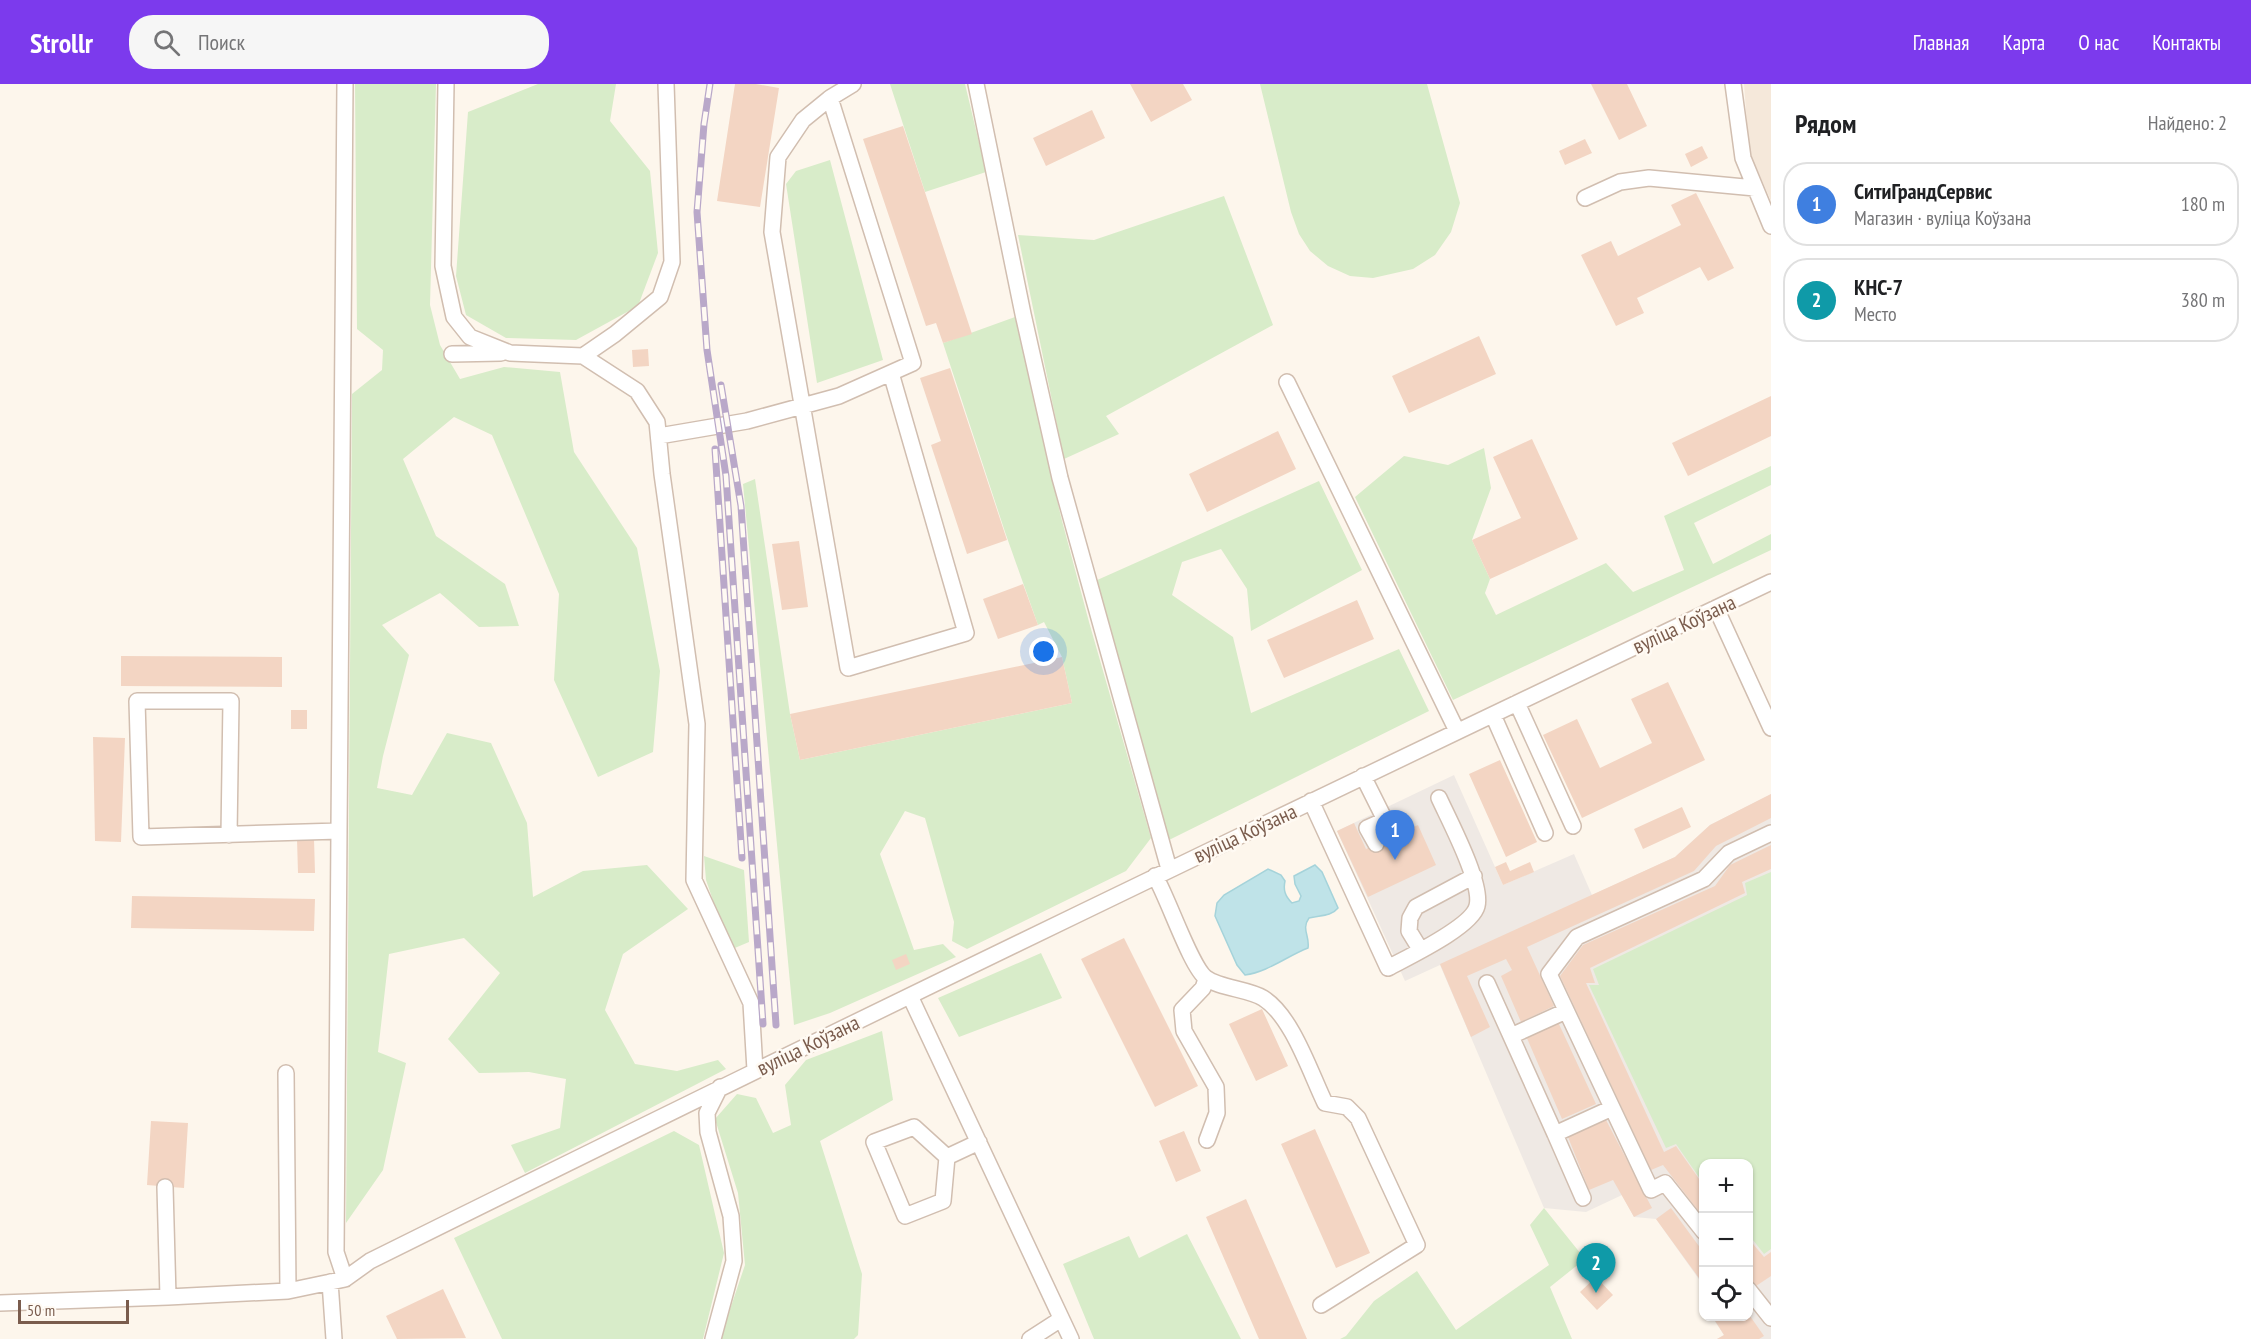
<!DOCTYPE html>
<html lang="ru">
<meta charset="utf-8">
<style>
:root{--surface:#fff;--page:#f6f6f6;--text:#202124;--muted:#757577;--line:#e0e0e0;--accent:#7c3aed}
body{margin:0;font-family:"PT Sans Narrow",sans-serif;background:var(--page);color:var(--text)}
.controls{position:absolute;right:18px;bottom:18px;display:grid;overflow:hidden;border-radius:12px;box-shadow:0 2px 4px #0004}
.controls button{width:54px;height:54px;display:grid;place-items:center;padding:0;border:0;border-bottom:2px solid var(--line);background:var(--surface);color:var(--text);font:30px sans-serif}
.scale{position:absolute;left:18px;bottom:15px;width:111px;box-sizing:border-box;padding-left:6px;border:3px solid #7a5c4d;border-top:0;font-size:16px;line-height:21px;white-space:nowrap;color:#7a5c4d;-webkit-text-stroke:4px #fffaf3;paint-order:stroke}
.you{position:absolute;left:1044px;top:568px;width:21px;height:21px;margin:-15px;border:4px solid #fff;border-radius:50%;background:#1a73e8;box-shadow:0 0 0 9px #1a73e833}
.badge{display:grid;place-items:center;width:39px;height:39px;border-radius:50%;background:var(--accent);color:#fff;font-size:20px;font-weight:700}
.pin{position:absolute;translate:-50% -50px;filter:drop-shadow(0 2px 3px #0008)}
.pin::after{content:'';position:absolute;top:32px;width:21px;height:18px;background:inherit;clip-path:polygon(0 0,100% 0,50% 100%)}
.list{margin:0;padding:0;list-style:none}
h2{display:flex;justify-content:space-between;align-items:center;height:78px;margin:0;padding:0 24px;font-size:26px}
h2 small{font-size:20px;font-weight:400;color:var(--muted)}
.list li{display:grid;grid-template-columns:39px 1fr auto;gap:18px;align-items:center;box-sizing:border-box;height:84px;margin:0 12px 12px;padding:0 12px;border:2px solid var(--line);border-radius:24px}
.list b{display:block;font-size:22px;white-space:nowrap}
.list p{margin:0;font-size:20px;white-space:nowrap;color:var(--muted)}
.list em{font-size:20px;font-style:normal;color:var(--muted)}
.icon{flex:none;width:33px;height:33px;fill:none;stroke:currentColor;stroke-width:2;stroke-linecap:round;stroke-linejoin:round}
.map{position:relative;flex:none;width:1771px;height:1255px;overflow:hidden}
header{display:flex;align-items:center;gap:36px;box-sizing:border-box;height:84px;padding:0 30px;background:var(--accent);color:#fff}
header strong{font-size:28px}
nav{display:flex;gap:33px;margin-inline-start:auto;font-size:21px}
.search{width:420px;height:54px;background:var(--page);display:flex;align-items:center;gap:15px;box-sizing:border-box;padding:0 21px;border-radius:24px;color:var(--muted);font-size:22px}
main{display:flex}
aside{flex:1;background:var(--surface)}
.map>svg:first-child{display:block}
.residential{fill:#f5e8da}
.industrial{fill:#efe9e4}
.green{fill:#d8ecc9}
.water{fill:#bfe3e8;stroke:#a5d3da;stroke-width:1.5}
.building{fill:#f3d5c3}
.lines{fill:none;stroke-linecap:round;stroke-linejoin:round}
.minor-casing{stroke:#d1beb0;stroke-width:18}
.minor{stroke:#fff;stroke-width:15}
.rail-casing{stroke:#b9a8c9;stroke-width:7}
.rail{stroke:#fffaf3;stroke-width:4.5;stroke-dasharray:14;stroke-linecap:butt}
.labels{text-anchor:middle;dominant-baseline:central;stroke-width:5;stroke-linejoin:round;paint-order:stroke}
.street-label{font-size:21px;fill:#7a5c4d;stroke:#fffaf3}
</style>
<header>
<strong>Strollr</strong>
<div class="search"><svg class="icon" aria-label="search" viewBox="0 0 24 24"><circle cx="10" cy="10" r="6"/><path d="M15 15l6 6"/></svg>Поиск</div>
<nav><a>Главная</a><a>Карта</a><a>О нас</a><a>Контакты</a></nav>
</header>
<main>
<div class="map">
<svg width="1771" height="1255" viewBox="0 0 1771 1255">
<rect width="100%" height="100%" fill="#fdf6ec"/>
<!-- residential -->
<path class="residential" d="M 1744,0 L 1771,0 L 1771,117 L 1749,67 Z"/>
<!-- industrial -->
<path class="industrial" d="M 1454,691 L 1503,801 L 1574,770 L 1592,811 L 1675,773 L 1710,741 L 1771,710 L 1771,1255 L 1717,1255 L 1724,1251 L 1712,1233 L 1748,1232 L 1748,1080 L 1704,1080 L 1703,1201 L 1656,1135 L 1634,1133 L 1622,1111 L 1586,1128 L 1544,1124 L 1440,881 L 1405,897 L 1337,747 Z"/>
<!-- green -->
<path class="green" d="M 355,0 L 436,0 L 430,221 L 440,261 L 460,295 L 504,283 L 560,288 L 574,368 L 637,464 L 660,587 L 653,668 L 598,693 L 554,596 L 559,510 L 492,351 L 454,333 L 403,375 L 436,452 L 505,500 L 519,542 L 479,543 L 440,509 L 382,541 L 409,571 L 383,672 L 377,704 L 412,711 L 447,649 L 491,659 L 527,739 L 533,813 L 583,787 L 647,781 L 688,825 L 623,870 L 605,926 L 635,980 L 677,987 L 718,976 L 726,985 L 525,1089 L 511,1061 L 560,1044 L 566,995 L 529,988 L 479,989 L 448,955 L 500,889 L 464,854 L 389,870 L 378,968 L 406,979 L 383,1086 L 346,1139 L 352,310 L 382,286 L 383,266 L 357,245 Z
M 538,0 L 616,0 L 610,37 L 650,87 L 658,169 L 638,222 L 576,256 L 506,254 L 466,231 L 456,192 L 468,28 Z
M 890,0 L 965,0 L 986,88 L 925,108 Z
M 1260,0 L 1427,0 L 1460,119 L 1451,148 L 1435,171 L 1413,185 L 1373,194 L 1350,192 L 1328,182 L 1310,167 L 1299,150 L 1291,128 Z
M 830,76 L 883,276 L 817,299 L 786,100 L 796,87 Z
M 1224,112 L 1273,241 L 1106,332 L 1119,350 L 1064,375 L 1018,151 L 1094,156 Z
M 1015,233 L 1061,433 L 1089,538 L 1151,754 L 1126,787 L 967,865 L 952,857 L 954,838 L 925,734 L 905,727 L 880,770 L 914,866 L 943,860 L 956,873 L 830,929 L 794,941 L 743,400 L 755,395 L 790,630 L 800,676 L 1072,619 L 1062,573 L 1044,538 L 1038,541 L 1005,448 L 943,259 Z
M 1484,364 L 1491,404 L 1472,456 L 1490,495 L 1485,509 L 1496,531 L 1606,479 L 1633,508 L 1684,486 L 1664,432 L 1771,382 L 1771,401 L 1694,439 L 1713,480 L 1771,450 L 1771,466 L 1453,616 L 1355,413 L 1404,372 L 1448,381 Z
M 1319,397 L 1362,486 L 1251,547 L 1247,505 L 1221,465 L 1182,478 L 1172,511 L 1233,553 L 1251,629 L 1399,565 L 1429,627 L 1169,756 L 1095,497 Z
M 704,772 L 744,786 L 749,858 L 730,866 L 706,796 Z
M 1771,788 L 1771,1165 L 1764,1170 L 1749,1151 L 1748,1080 L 1704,1080 L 1703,1099 L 1676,1060 L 1666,1064 L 1589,901 L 1599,901 L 1593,885 L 1747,811 L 1745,799 Z
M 1041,869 L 1062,914 L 959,953 L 938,914 Z
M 882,947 L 893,1016 L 820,1057 L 862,1190 L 858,1251 L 854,1255 L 720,1255 L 745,1181 L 738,1109 L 715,1035 L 737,1010 L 756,1014 L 773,1049 L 791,1041 L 785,1001 L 806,976 Z
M 674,1047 L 699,1061 L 724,1169 L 703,1255 L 502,1255 L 454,1154 Z
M 1544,1124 L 1585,1175 L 1550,1203 L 1572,1255 L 1340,1255 L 1346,1252 L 1374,1217 L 1417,1187 L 1456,1246 L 1549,1181 L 1530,1141 Z
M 1187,1150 L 1241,1255 L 1094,1255 L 1063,1180 L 1129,1152 L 1139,1174 Z"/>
<!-- water -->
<path class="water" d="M 1315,781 L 1322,788 L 1338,824 C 1331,833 1319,831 1309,834 C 1301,845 1310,852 1308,864 C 1287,872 1268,888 1245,891 L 1237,881 L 1215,832 L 1217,819 L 1224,811 L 1268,785 L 1281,791 L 1285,797 C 1283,806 1285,812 1292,819 L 1299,817 L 1301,812 L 1295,800 L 1294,792 Z"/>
<!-- building -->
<path class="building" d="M 735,0 L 756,0 L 779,4 L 760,123 L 717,117 Z
M 1130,0 L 1183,0 L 1192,16 L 1151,38 Z
M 1591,0 L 1627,0 L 1647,42 L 1619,56 Z
M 1092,26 L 1105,54 L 1046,82 L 1033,54 Z
M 903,42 L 972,250 L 943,259 L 936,239 L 926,242 L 863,55 Z
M 1585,55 L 1592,69 L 1565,81 L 1559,67 Z
M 1702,62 L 1708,74 L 1691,83 L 1685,70 Z
M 1696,109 L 1734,184 L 1708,197 L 1700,183 L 1637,214 L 1644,229 L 1616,242 L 1581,171 L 1611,157 L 1618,172 L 1681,141 L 1671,121 Z
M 1479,252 L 1496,290 L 1409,329 L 1392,292 Z
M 648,265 L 649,282 L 633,283 L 632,266 Z
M 950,284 L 1007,456 L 967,470 L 931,361 L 941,357 L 920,294 Z
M 1771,312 L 1771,352 L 1688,392 L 1672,359 Z
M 1278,347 L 1296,385 L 1207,428 L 1189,390 Z
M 1532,355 L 1578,455 L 1490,495 L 1472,456 L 1521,434 L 1493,373 Z
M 799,457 L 808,523 L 782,526 L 772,460 Z
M 1023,500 L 1038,541 L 998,555 L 983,515 Z
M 1357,516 L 1374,555 L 1284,594 L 1267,556 Z
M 121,572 L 282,573 L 282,603 L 121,602 Z
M 1062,573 L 1072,619 L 800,676 L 790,630 Z
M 1668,598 L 1705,676 L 1582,734 L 1543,651 L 1577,635 L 1600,684 L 1652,659 L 1631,615 Z
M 291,626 L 307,626 L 307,645 L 291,645 Z
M 93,653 L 125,654 L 121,758 L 95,757 Z
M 1500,676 L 1537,758 L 1506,773 L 1469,690 Z
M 1771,710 L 1771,734 L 1716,762 L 1694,787 L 1527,863 L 1554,922 L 1521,938 L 1501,892 L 1512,886 L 1506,875 L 1467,892 L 1490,943 L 1471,953 L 1440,880 L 1675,773 L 1710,741 Z
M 1682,723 L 1691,743 L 1643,765 L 1634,745 Z
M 1354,739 L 1366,765 L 1418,741 L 1436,781 L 1368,813 L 1337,747 Z
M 297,755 L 314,755 L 315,789 L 298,789 Z
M 1771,761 L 1771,785 L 1742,798 L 1745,809 L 1590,884 L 1595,899 L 1586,899 L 1664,1068 L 1676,1062 L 1704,1102 L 1704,1134 L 1663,1081 L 1651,1086 L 1560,892 L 1583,861 L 1715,802 L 1730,781 Z
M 1506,778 L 1510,787 L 1530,778 L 1534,788 L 1503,801 L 1495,783 Z
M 132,812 L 315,815 L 314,847 L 131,844 Z
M 1124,854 L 1198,1002 L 1155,1023 L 1081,875 Z
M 906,870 L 910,880 L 896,886 L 892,876 Z
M 1262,925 L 1288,982 L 1256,997 L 1229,940 Z
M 1558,938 L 1596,1020 L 1562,1035 L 1526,952 Z
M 1606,1036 L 1652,1124 L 1634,1133 L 1613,1096 L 1589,1106 L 1568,1053 Z
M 151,1037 L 188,1039 L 184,1104 L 147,1101 Z
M 1315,1045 L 1370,1169 L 1336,1184 L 1281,1060 Z
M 1184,1047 L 1201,1087 L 1176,1098 L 1159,1057 Z
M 1246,1115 L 1307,1255 L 1259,1255 L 1206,1133 Z
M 1671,1124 L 1704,1169 L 1704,1201 L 1656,1135 Z
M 1748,1154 L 1764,1173 L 1771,1168 L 1771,1192 L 1756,1202 L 1748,1193 Z
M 1596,1193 L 1613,1211 L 1597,1226 L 1580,1208 Z
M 443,1205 L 466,1254 L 397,1255 L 386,1232 Z
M 1712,1232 L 1750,1232 L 1764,1252 L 1759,1255 L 1717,1255 L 1724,1251 Z"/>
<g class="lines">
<!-- minor casing -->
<g class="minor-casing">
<path id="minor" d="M 446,0 L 443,182 L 454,233 L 470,253 L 510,269 L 583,272 L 637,307 L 657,338 L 662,390 L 697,640 L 694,796 L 751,919 L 755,986
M 976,0 L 1023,230 L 1060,394 L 1169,785
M 1733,0 L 1743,74 L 1771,142
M 830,14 L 803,36 L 778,73 L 772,148 L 848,584 L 966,549 L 891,289
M 1585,114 L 1620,98 L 1649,94 L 1755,104
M 452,270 L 501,269
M 583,272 L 615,250 L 660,213 L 672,178 L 666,0
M 1287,298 L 1457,647
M 659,352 L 747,337 L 839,312 L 913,279 L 830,14 L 853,0
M 1716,524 L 1771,644
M 1517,619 L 1573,742
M 1493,631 L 1545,749
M 1363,692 L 1393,752
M 1311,717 L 1388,884 C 1408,873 1472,843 1477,822 C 1483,800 1449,736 1439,714
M 339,747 L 345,0
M 229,751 L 231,617 L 137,617 L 141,753 L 339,747 L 336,1168 L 345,1195 L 370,1177 C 835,946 1302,721 1771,498
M 1376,760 L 1367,744 L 1385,736
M 1155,792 C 1168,814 1191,883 1206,894 C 1219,904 1248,905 1263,914 C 1292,932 1310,988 1325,1019 L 1347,1023 L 1358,1034 L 1417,1161 L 1321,1221
M 1420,865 L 1409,847 L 1410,834 L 1416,823 L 1474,792
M 1206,895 L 1203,904 L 1182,926 L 1184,947 L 1216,1003 L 1217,1029 L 1207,1056
M 1487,899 L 1555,1050
M 910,912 L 1071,1255
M 1511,952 L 1566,927
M 286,989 L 288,1207 L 345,1195
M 947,1073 L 943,1117 L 905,1132 L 874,1058 L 914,1043 L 947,1073 L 979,1058
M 165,1103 L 168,1213 L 288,1207
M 1583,1114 L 1555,1050 L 1612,1024
M 1704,1148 L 1665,1099 L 1651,1106 L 1549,890 L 1577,853 L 1704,795 L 1729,769 L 1771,749
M 330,1198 L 334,1255
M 1748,1205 L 1771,1234
M 0,1219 L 168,1213
M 713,1255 L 734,1177 L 731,1132 L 708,1048 L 707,1029 L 720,1003
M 1030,1255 L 1061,1235"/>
</g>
<!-- minor -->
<use href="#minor" class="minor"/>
<!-- rail casing -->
<g class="rail-casing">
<path id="rail" d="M 710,0 L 704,40 L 697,128 L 707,266 L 726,392 L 763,940
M 721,301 L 741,422 L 776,941
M 715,365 L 742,774"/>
</g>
<!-- rail -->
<use href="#rail" class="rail"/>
</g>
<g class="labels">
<!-- street labels -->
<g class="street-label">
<text transform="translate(1684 540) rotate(-25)">вуліца Коўзана</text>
<text transform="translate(1245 749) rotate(-25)">вуліца Коўзана</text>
<text transform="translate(808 961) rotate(-26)">вуліца Коўзана</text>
</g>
</g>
</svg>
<div class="controls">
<button>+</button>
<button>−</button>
<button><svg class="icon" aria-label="locate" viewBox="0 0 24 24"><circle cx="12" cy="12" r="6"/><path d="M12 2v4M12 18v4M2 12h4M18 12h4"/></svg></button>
</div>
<div class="scale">50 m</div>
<div class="you"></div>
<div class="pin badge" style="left:1395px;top:776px;background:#3f7fe0">1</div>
<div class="pin badge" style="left:1596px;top:1209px;background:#0f9aa8">2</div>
</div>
<aside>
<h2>Рядом<small>Найдено: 2</small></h2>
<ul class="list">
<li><span class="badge" style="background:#3f7fe0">1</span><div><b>СитиГрандСервис</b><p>Магазин · вуліца Коўзана</p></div><em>180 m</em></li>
<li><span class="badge" style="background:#0f9aa8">2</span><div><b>КНС-7</b><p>Место</p></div><em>380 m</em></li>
</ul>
</aside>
</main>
